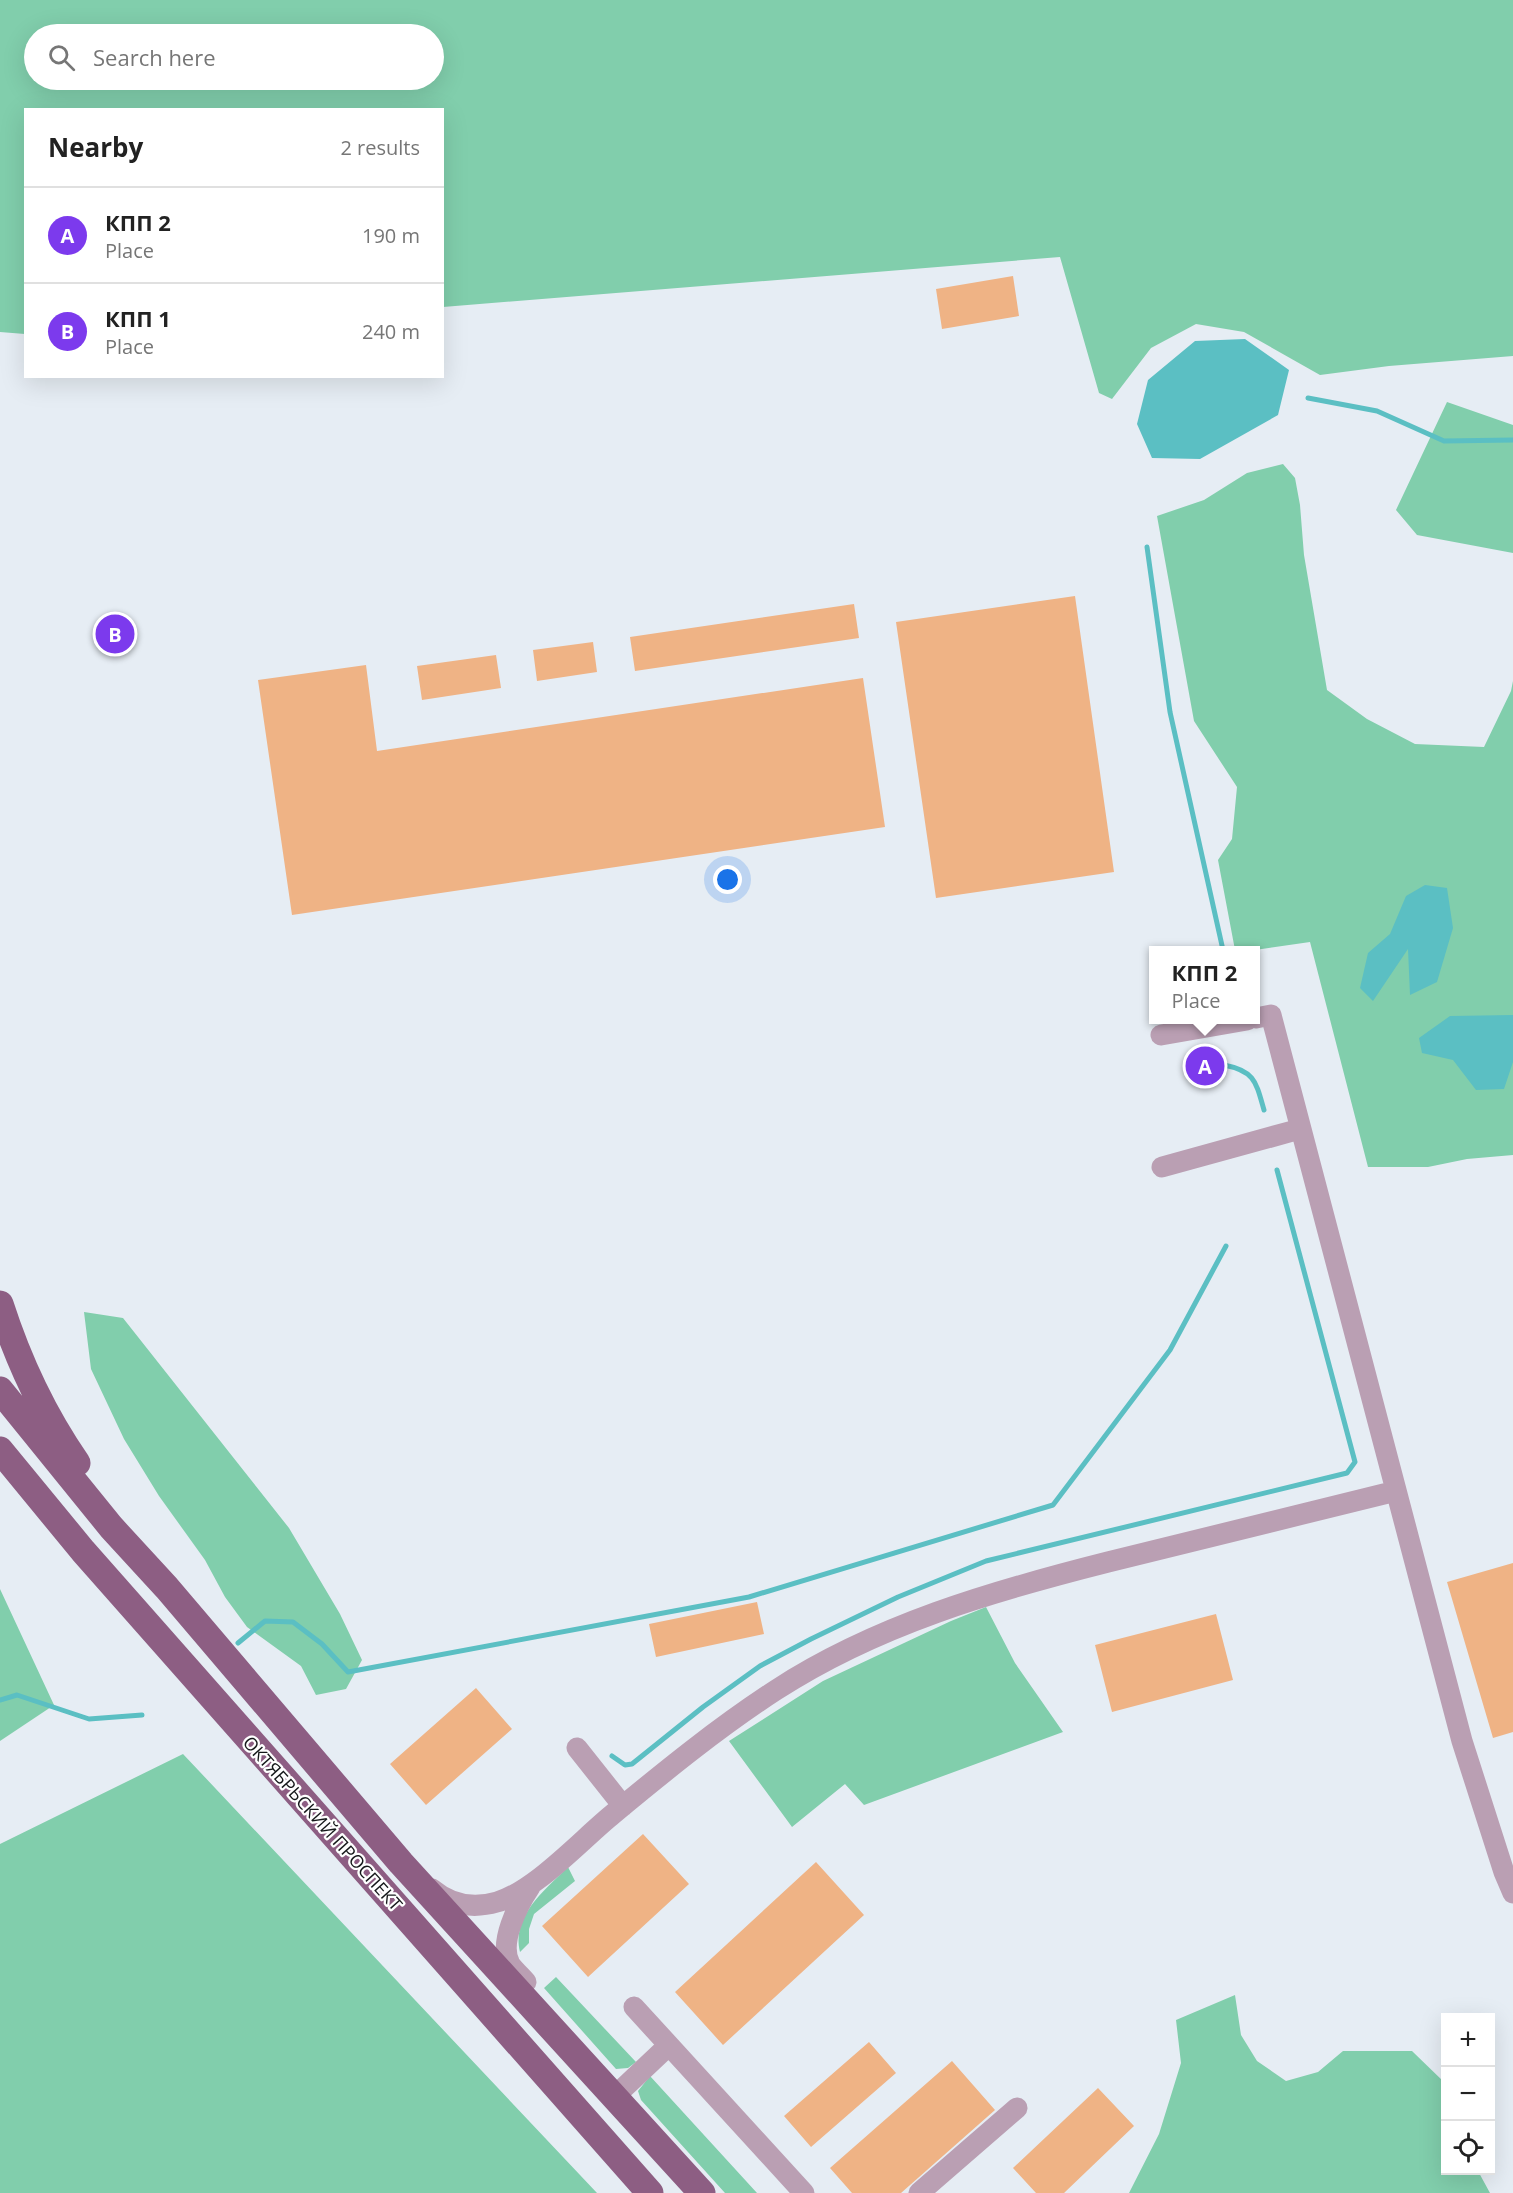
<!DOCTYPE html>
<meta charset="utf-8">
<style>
:root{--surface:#fff;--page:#f6f6f6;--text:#222;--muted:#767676;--line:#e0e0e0;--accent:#7c3aed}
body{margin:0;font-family:"Open Sans",sans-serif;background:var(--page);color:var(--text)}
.controls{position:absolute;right:18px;bottom:18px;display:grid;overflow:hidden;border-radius:0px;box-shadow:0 6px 24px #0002}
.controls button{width:54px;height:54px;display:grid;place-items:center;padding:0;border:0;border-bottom:2px solid var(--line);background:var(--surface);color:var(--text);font:30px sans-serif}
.you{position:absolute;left:728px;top:880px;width:21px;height:21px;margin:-15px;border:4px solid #fff;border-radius:50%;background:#1a73e8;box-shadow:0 0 0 9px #1a73e833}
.badge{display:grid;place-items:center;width:39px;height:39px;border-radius:50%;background:var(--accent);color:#fff;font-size:20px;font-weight:700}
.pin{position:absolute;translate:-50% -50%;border:3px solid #fff;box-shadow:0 2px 6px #0006}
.popup{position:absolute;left:1149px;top:946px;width:111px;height:78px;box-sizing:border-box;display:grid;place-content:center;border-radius:0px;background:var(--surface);filter:drop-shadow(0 2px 4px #0005);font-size:20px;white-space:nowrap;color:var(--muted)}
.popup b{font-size:22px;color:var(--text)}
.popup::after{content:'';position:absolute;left:50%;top:100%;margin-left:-12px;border:12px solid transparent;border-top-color:var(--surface)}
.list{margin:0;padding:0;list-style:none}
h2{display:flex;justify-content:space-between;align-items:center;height:78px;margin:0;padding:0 24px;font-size:26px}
h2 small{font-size:20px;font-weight:400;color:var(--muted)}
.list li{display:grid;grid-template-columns:39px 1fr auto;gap:18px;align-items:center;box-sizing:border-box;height:96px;padding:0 24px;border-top:2px solid var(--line)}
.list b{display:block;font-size:22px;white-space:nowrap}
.list p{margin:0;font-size:20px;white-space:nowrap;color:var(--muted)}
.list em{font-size:20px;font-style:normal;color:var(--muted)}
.icon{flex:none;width:33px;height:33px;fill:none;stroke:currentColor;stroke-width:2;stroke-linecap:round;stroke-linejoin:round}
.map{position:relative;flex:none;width:1513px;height:2193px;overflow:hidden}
.search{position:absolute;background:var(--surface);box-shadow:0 6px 24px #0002;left:24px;top:24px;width:420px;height:66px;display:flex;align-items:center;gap:15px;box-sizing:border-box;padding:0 21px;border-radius:33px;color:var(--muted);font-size:22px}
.panel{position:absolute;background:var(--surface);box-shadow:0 6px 24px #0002;left:24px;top:108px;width:420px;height:270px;border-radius:0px}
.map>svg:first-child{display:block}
.green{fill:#81ceac;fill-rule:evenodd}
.water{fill:#5bbfc3}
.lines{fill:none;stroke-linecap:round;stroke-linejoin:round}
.stream{stroke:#5bbfc3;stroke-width:5}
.building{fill:#efb385}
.minor{stroke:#ba9fb3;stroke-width:21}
.major{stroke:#8d5e83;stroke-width:27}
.labels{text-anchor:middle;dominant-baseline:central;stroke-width:4.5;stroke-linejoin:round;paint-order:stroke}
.street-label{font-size:18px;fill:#15181a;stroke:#fff}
</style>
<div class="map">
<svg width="1513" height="2193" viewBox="0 0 1513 2193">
<rect width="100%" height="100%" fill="#e6edf4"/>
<!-- green -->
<path class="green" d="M 0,0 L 1513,0 L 1513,356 L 1389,366 L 1320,375 L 1244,332 L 1196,324 L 1151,348 L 1112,399 L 1099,393 L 1060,257 L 443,307 L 442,110 L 26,110 L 25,334 L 0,332 ZM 34,34 L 434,34 L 434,80 L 34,80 Z
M 1447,402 L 1513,425 L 1513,553 L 1417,535 L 1396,510 Z
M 1283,464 L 1295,478 L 1300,505 L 1304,555 L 1327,690 L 1367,719 L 1415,744 L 1484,747 L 1511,691 L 1513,681 L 1513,1155 L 1467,1159 L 1428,1167 L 1368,1167 L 1310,942 L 1255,950 L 1235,950 L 1218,860 L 1232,839 L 1237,787 L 1194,721 L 1157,516 L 1204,500 L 1247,473 Z
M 84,1312 L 123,1318 L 289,1528 L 340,1614 L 362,1660 L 346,1689 L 316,1695 L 301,1666 L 247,1627 L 225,1597 L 205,1560 L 159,1496 L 124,1439 L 91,1369 Z
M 0,1589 L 54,1705 L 0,1741 Z
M 986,1607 L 1015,1663 L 1063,1732 L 864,1805 L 845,1784 L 792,1827 L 729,1741 L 823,1681 L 951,1621 Z
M 183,1754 L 597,2193 L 0,2193 L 0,1844 Z
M 568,1867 L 575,1881 L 534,1914 L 529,1929 L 529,1943 L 520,1952 C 511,1916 545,1890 568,1867 Z
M 556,1977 L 636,2062 L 628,2068 L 616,2069 L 544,1988 Z
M 1235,1995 L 1241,2035 L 1257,2061 L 1286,2081 L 1318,2072 L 1343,2051 L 1412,2051 L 1445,2083 L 1446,2170 L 1478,2171 L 1490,2193 L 1129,2193 L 1159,2134 L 1181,2063 L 1176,2020 Z
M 650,2076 L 757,2193 L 725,2193 L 641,2100 L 638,2091 Z"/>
<!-- water -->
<path class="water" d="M 1245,339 L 1289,370 L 1278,415 L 1200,459 L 1152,458 L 1137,424 L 1148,380 L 1195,341 Z
M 1425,885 L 1447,888 L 1453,928 L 1437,982 L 1410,995 L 1408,949 L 1373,1001 L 1360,988 L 1368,953 L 1390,934 L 1406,896 Z
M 1513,1015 L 1513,1062 L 1504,1089 L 1476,1090 L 1453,1060 L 1422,1053 L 1419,1038 L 1450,1016 Z"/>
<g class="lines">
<!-- stream -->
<path class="stream" d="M 1308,398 L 1377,411 L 1444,441 L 1513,440
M 1147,547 L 1170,712 L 1223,950
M 1224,1065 C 1255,1071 1256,1082 1264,1110
M 238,1643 L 265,1621 L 293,1622 L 322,1644 L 348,1672 L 749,1597 L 1053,1505 L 1170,1350 L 1226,1246
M 0,1700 L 17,1695 L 89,1719 L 142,1715
M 612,1756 L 625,1765 L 632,1764 L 703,1707 L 760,1666 L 811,1639 L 898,1597 L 986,1561 L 1347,1473 L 1355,1462 L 1277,1170"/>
</g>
<!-- building -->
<path class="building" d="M 1013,276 L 1019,316 L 942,329 L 936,289 Z
M 1075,596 L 1114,872 L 936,898 L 896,622 Z
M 854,604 L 859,638 L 635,671 L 630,637 Z
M 117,616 L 122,650 L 113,652 L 107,618 Z
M 593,642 L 597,672 L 537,681 L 533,650 Z
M 496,655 L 501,688 L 422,700 L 417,666 Z
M 366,665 L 377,751 L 863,678 L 885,827 L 292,915 L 258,680 Z
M 1210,1047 L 1216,1082 L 1201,1084 L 1192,1049 Z
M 1513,1563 L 1513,1732 L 1493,1738 L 1447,1582 Z
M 757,1602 L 764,1634 L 656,1657 L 649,1624 Z
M 1216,1614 L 1233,1680 L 1112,1712 L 1095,1645 Z
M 476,1688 L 512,1729 L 426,1805 L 390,1764 Z
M 643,1834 L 689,1884 L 588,1977 L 542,1926 Z
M 816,1862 L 864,1915 L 723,2045 L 675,1992 Z
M 869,2042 L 896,2073 L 811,2147 L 784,2116 Z
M 952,2061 L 995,2110 L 901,2193 L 852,2193 L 830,2168 Z
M 1098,2088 L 1134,2126 L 1064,2193 L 1036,2193 L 1013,2168 Z"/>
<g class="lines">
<!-- minor -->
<path class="minor" d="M 1256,1018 L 1271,1015 L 1462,1741 L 1504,1872 L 1513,1893
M 1161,1035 L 1247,1020
M 1162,1167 L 1300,1129
M 577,1748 L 623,1806
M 432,1889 C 451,1905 473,1909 497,1902 C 535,1891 581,1840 613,1814 C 665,1771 719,1727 776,1690 C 876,1625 993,1591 1108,1562 C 1204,1538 1300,1514 1396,1491
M 526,1982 C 521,1976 514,1970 510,1964 C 498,1943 518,1905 530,1887
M 634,2007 L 804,2193
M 614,2097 L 668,2046
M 919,2193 L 1017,2108"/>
<!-- major -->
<path class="major" d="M 0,1304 C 18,1360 43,1414 77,1463
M 0,1390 L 111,1527 L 167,1588 L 401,1863 L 702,2193
M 0,1450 L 83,1551 L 650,2193"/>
</g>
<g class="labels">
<!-- street labels -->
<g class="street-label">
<text transform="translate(323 1823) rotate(48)">ОКТЯБРЬСКИЙ ПРОСПЕКТ</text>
</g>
</g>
</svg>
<div class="controls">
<button>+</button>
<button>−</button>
<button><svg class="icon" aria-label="locate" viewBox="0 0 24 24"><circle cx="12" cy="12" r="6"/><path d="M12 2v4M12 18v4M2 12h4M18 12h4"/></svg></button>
</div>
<div class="you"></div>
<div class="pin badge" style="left:1205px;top:1066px">A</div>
<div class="popup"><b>КПП 2</b>Place</div>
<div class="pin badge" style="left:115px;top:634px">B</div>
<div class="search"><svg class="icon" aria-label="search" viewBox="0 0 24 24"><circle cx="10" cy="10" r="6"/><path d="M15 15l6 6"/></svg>Search here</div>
<section class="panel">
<h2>Nearby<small>2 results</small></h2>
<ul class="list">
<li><span class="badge">A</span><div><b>КПП 2</b><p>Place</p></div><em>190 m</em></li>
<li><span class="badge">B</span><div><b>КПП 1</b><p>Place</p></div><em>240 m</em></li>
</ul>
</section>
</div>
